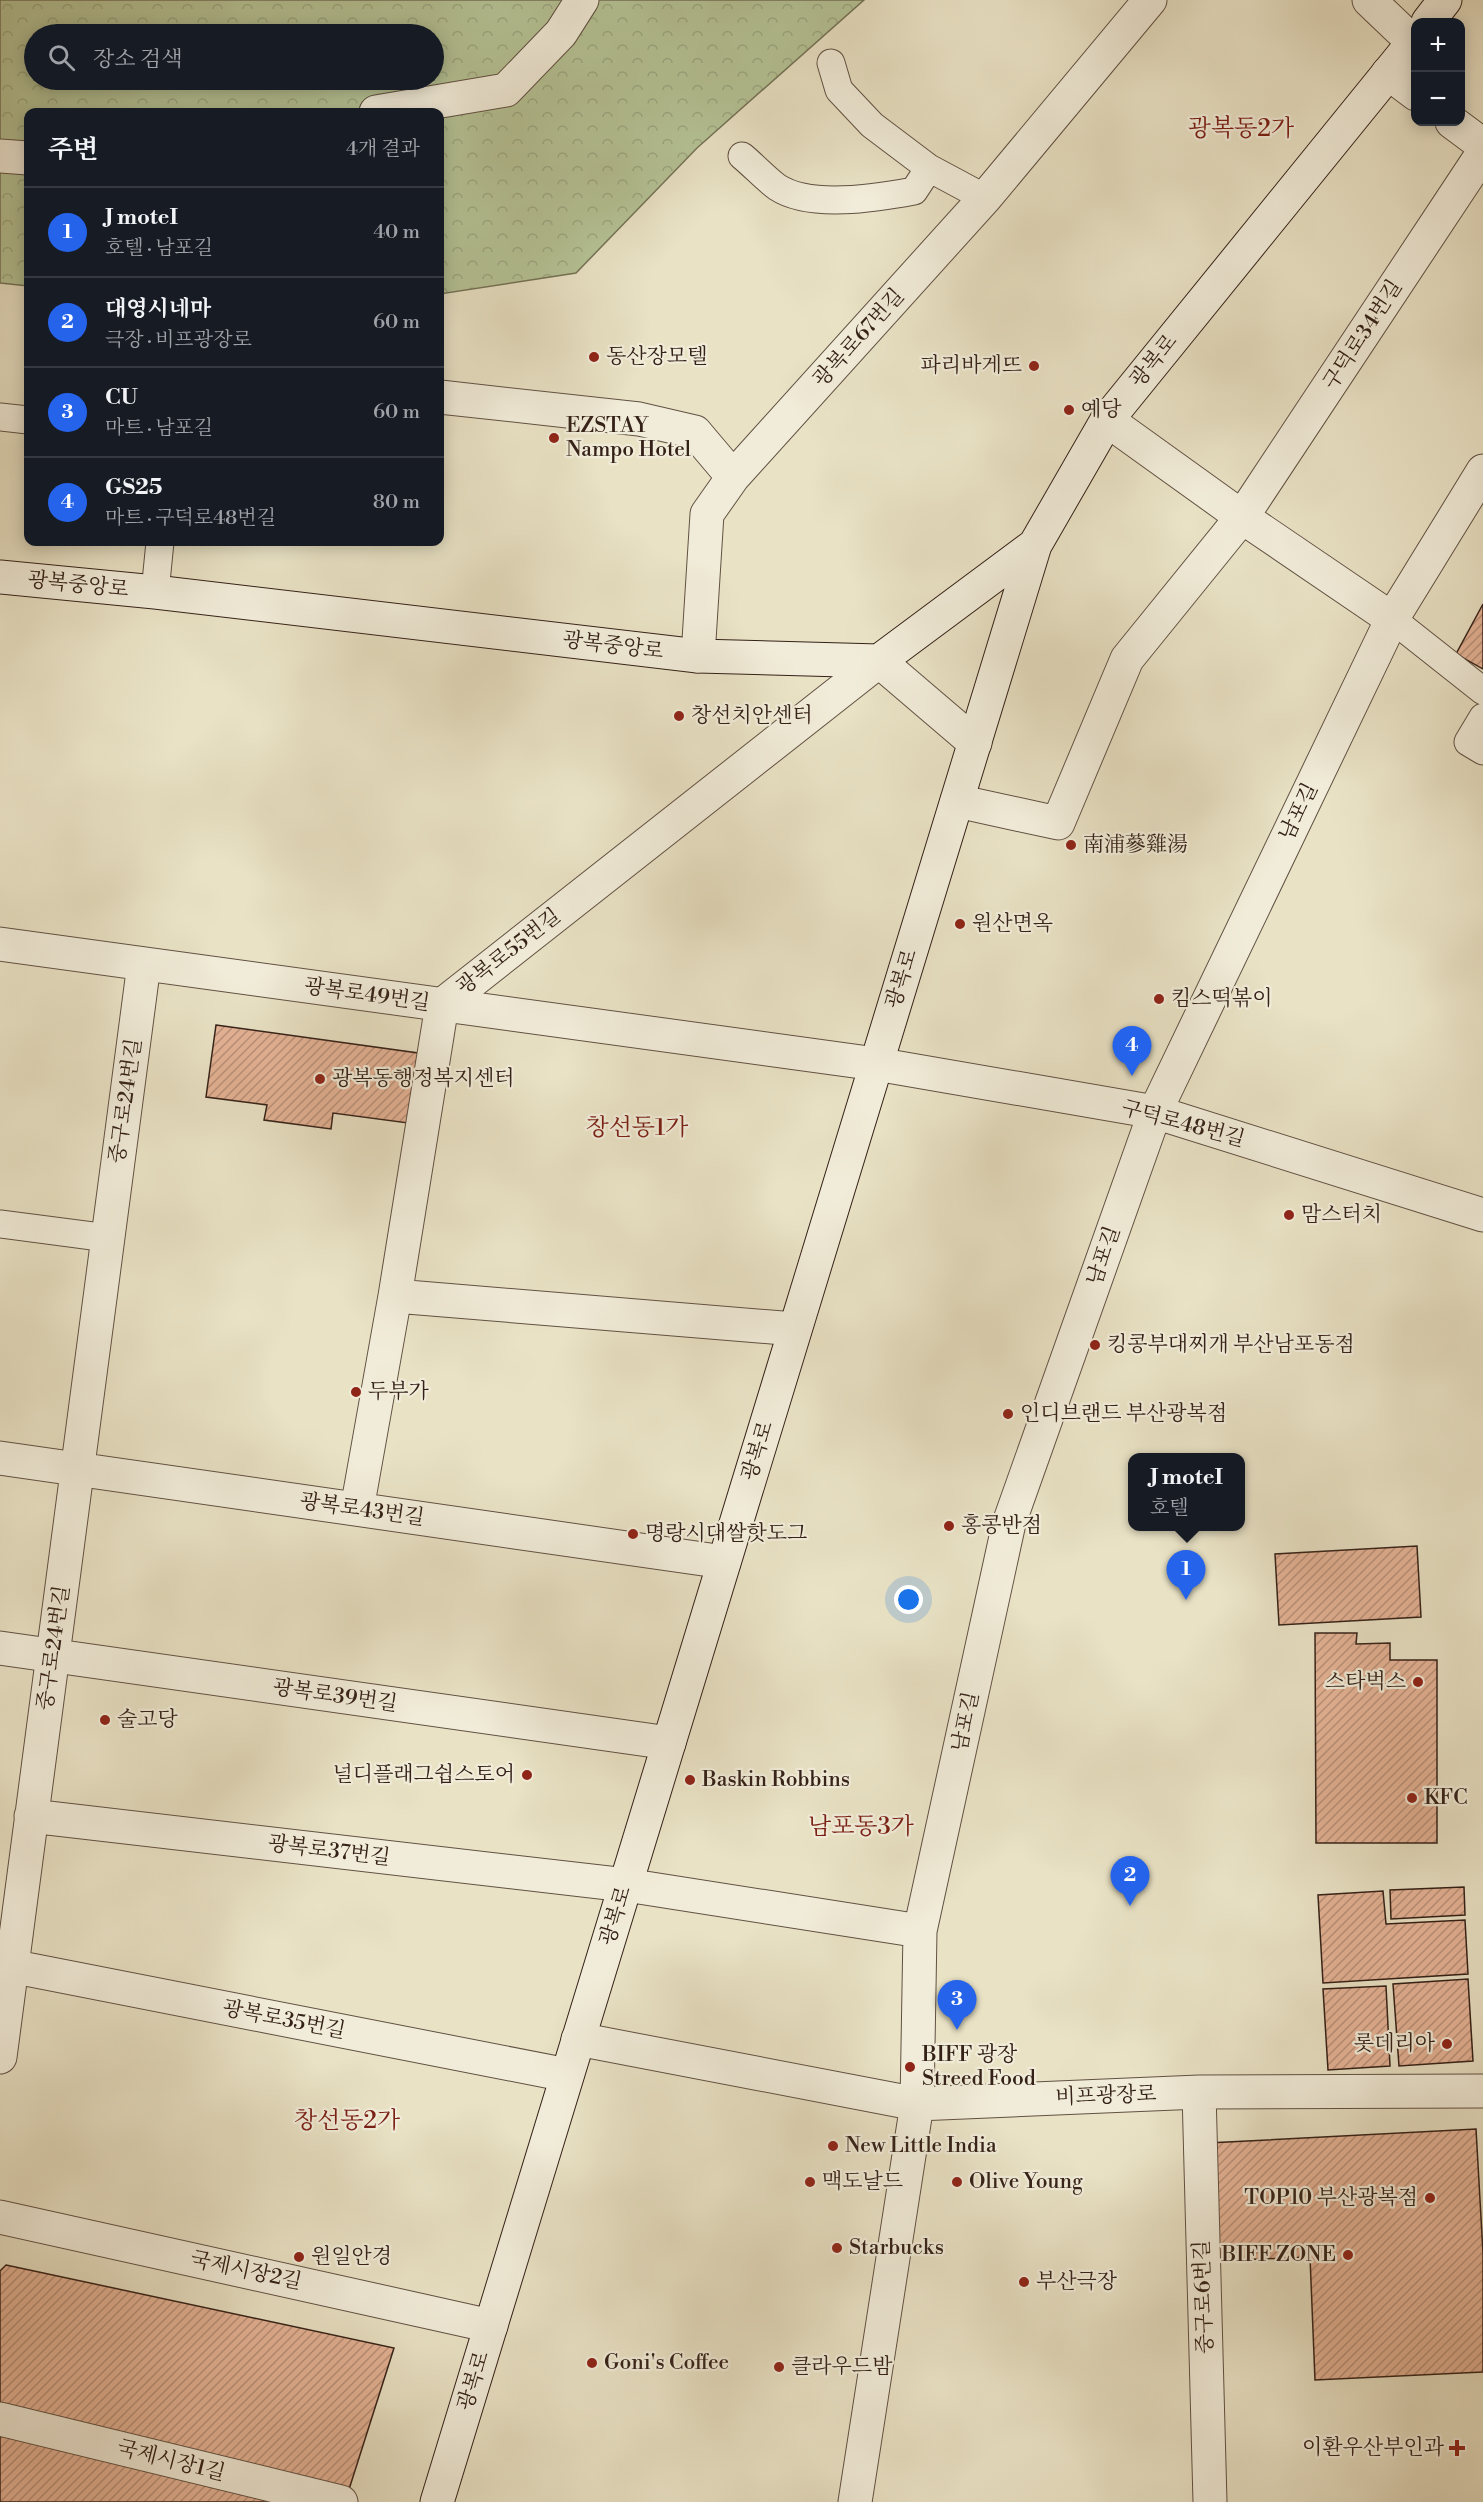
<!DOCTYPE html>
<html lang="ko">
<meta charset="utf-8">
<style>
:root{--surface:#171b24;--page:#20242c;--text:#f1f3f6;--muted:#9ea1a6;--line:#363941;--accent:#2563eb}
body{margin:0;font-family:"Libre Bodoni","Noto Serif KR",serif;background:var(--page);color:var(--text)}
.controls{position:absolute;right:18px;top:18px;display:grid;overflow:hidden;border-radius:12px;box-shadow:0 3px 15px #0003}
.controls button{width:54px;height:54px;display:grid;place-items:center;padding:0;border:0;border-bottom:2px solid var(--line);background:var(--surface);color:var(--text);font:30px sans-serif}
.you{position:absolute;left:909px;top:1600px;width:21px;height:21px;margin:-15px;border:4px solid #fff;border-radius:50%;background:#1a73e8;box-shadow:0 0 0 9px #1a73e833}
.badge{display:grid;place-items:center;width:39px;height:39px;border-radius:50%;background:var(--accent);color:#fff;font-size:20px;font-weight:700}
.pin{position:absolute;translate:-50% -50px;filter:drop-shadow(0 2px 3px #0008)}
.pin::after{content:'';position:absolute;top:32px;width:21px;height:18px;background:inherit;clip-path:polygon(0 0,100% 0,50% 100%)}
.popup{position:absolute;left:1128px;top:1453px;width:117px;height:78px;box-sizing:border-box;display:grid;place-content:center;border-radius:12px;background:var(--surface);filter:drop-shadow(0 2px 4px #0005);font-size:20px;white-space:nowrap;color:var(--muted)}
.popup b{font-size:22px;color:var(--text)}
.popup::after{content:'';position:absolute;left:50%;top:100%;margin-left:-12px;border:12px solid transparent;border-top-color:var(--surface)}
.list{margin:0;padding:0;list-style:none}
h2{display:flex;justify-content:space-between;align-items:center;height:78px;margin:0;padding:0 24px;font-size:26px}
h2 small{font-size:20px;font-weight:400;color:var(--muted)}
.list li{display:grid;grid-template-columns:39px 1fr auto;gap:18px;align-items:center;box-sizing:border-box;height:90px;padding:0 24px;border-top:2px solid var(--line)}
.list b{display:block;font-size:22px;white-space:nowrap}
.list p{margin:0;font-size:20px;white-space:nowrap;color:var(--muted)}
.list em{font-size:20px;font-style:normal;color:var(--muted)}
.icon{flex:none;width:33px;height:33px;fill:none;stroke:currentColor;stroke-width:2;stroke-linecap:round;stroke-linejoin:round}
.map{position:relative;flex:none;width:1483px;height:2502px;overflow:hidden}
.search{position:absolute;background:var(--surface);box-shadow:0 3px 15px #0003;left:24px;top:24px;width:420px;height:66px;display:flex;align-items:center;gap:15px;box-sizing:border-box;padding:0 21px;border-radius:33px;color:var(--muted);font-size:22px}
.panel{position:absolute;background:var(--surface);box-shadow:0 3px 15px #0003;left:24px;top:108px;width:420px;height:438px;border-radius:12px}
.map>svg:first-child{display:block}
.forest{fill:url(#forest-crowns);stroke:#747257;stroke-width:1.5;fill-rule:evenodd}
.building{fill:url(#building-hatch);stroke:#342118;stroke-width:1.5}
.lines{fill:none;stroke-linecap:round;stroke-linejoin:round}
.lane-casing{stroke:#615143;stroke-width:29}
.street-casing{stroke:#615143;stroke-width:35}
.secondary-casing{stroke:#342118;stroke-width:35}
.lane{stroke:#f1ecd9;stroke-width:27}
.street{stroke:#f1ecd9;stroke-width:33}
.secondary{stroke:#f1ecd9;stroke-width:33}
.poi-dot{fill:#8f2418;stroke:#f1ecd9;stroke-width:2}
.labels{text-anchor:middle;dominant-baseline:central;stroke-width:4.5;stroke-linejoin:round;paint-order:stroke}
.street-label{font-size:21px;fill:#342118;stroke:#f1ecd9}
.poi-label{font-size:21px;fill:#342118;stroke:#f1ecd9;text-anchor:start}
.quarter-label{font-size:24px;fill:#7a1f14;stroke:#f1ecd9}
</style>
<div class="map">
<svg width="1483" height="2502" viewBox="0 0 1483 2502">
<defs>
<pattern id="forest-crowns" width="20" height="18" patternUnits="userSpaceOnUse" patternTransform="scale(1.5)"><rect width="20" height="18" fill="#b5c396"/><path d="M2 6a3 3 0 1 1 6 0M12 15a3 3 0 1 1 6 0" fill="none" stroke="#9ca781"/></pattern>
<pattern id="building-hatch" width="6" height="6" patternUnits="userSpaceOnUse" patternTransform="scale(1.5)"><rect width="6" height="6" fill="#e5b396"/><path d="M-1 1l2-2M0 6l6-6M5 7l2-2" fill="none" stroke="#ba9179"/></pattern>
</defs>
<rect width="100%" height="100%" fill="#e9e2c5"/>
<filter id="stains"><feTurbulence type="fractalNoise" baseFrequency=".00333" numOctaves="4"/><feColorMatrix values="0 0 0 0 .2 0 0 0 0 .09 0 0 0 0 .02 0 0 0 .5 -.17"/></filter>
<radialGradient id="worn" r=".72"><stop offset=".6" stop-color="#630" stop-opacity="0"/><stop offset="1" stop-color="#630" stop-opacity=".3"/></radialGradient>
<!-- forest -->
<path class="forest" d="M 0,0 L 864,0 L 697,148 L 576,273 L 440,294 L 440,112 L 28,112 L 28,286 L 0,283 ZM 34,34 L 434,34 L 434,80 L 34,80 Z"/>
<!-- building -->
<path class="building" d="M 1483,604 L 1483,669 L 1456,654 Z
M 216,1025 L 418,1053 L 408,1123 L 333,1113 L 331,1129 L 264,1120 L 267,1105 L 206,1097 Z
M 1417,1546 L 1421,1617 L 1279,1625 L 1275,1554 Z
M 1315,1633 L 1357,1633 L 1356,1644 L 1390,1643 L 1390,1660 L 1437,1660 L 1437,1843 L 1316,1843 Z
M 1464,1887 L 1465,1915 L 1391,1919 L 1390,1890 Z
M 1383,1891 L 1386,1924 L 1465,1920 L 1468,1974 L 1323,1983 L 1318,1895 Z
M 1468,1979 L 1473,2061 L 1399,2066 L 1393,1984 Z
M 1386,1986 L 1390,2066 L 1328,2070 L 1323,1989 Z
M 1476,2129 L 1483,2253 L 1483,2372 L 1315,2380 L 1310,2257 L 1214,2261 L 1208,2143 Z
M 6,2265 L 394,2348 L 345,2502 L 0,2502 L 0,2271 Z"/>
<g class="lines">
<!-- lane casing -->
<g class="lane-casing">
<path id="lane" d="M 831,63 L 839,90 L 872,125 L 929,168
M 742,156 C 754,166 765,178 777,187 C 810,209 877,198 914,191 L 929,168 L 985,198
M 0,417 L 28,420
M 155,592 L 160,542
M 1392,619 L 1483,691
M 1483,717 L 1468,742 L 1483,751
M 0,1224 L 108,1238"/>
</g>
<!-- street casing -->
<g class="street-casing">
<path id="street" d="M 1369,0 L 1413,42
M 1388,73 L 1416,94
M 376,112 L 506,90 L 561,33 L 582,0
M 1452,122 L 1483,145
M 0,156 L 28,158
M 440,397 L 639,419 L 695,432 L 733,477 L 707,514 L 698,656
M 1107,420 L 1242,517 L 1392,619
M 733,477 L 985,198 L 1150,0
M 957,801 L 1058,823 L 1127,659 L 1242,517 L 1483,153
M 0,944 L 876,1064 L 1155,1112 L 1483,1215
M 395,1296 L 795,1329
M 0,1458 L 724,1562
M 357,1509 L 395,1296 L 442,1005 L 879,661 L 975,743
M 0,1648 L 669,1743
M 31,1816 L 626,1885 L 920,1931
M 0,1964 L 567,2075
M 578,2039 L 917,2104 L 920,1931 L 1009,1523 L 1155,1112 L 1392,619 L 1483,471
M 0,2057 L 144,964
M 1199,2092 L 1210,2502
M 0,2217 L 491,2326
M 0,2419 L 341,2502
M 855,2502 L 917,2104 L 1199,2092 L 1483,2091"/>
</g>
<!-- secondary casing -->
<g class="secondary-casing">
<path id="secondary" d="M 1428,22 L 1445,0
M 0,577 L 155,592 L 698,656 L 879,661 L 1035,545
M 437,2502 L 1035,545 L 1107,420 L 1416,39"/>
</g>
<!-- lane -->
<use href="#lane" class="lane"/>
<!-- street -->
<use href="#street" class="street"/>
<!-- secondary -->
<use href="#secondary" class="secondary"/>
</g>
<!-- markers -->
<g class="poi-dot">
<circle cx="594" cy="357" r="6"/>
<circle cx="1034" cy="366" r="6"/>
<circle cx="1069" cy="410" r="6"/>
<circle cx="554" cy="438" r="6"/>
<circle cx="679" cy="716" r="6"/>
<circle cx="1071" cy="845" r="6"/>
<circle cx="960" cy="924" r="6"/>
<circle cx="1159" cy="999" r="6"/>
<circle cx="320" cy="1079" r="6"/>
<circle cx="1289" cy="1215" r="6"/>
<circle cx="1095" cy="1345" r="6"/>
<circle cx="356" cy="1392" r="6"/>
<circle cx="1008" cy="1414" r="6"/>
<circle cx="949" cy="1526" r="6"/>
<circle cx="633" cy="1534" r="6"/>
<circle cx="1418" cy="1682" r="6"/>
<circle cx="105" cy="1720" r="6"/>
<circle cx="527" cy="1775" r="6"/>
<circle cx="690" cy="1780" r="6"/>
<circle cx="1412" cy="1798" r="6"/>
<circle cx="1447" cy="2044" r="6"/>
<circle cx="910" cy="2067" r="6"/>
<circle cx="833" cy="2146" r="6"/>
<circle cx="810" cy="2182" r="6"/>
<circle cx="957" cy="2182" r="6"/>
<circle cx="1430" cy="2198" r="6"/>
<circle cx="837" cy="2248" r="6"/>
<circle cx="1348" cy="2255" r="6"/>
<circle cx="299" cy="2257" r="6"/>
<circle cx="1024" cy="2282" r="6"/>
<circle cx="592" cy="2363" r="6"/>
<circle cx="779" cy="2367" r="6"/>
<path d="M1454 2439h6v6h6v6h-6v6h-6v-6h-6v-6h6z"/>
</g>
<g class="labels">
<!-- street labels -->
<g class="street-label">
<text transform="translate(1363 335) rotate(-57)">구덕로34번길</text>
<text transform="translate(859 338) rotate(-48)">광복로67번길</text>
<text transform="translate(1154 361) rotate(-51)">광복로</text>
<text transform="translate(78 585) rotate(6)">광복중앙로</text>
<text transform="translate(613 646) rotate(7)">광복중앙로</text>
<text transform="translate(1299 812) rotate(-64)">남포길</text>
<text transform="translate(509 952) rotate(-38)">광복로55번길</text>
<text transform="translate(902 979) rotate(-73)">광복로</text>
<text transform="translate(367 995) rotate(8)">광복로49번길</text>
<text transform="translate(126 1101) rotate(-82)">중구로24번길</text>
<text transform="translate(1183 1124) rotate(15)">구덕로48번길</text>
<text transform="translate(1104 1256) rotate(-71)">남포길</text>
<text transform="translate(758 1451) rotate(-73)">광복로</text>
<text transform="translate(362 1510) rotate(8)">광복로43번길</text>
<text transform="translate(54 1648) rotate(-82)">중구로24번길</text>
<text transform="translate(335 1696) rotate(8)">광복로39번길</text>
<text transform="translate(966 1722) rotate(-78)">남포길</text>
<text transform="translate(329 1851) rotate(7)">광복로37번길</text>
<text transform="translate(616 1916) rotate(-73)">광복로</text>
<text transform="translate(284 2020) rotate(11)">광복로35번길</text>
<text transform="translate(1106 2096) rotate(-2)">비프광장로</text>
<text transform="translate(246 2271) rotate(12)">국제시장2길</text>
<text transform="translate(1204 2297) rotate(-92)">중구로6번길</text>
<text transform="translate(474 2381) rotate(-73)">광복로</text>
<text transform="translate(171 2461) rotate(14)">국제시장1길</text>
</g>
<!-- poi labels -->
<g class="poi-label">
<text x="606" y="357">동산장모텔</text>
<text x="1022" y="366" text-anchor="end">파리바게뜨</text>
<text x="1081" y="410">예당</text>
<text x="566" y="426">EZSTAY<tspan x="566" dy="24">Nampo Hotel</tspan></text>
<text x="691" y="716">창선치안센터</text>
<text x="1083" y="845">南浦蔘雞湯</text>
<text x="972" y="924">원산면옥</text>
<text x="1171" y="999">킴스떡볶이</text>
<text x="332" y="1079">광복동행정복지센터</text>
<text x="1301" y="1215">맘스터치</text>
<text x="1107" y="1345">킹콩부대찌개 부산남포동점</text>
<text x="368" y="1392">두부가</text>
<text x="1020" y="1414">인디브랜드 부산광복점</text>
<text x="961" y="1526">홍콩반점</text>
<text x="645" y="1534">명랑시대쌀핫도그</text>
<text x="1406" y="1682" text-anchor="end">스타벅스</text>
<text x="117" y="1720">술고당</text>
<text x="515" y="1775" text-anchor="end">널디플래그쉽스토어</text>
<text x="702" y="1780">Baskin Robbins</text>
<text x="1424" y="1798">KFC</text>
<text x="1435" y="2044" text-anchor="end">롯데리아</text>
<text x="922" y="2055">BIFF 광장<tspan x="922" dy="24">Streed Food</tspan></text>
<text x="845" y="2146">New Little India</text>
<text x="822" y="2182">맥도날드</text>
<text x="969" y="2182">Olive Young</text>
<text x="1418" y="2198" text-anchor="end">TOP10 부산광복점</text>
<text x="849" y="2248">Starbucks</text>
<text x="1336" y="2255" text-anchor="end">BIFF ZONE</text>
<text x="311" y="2257">원일안경</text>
<text x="1036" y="2282">부산극장</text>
<text x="604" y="2363">Goni's Coffee</text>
<text x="791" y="2367">클라우드밤</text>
<text x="1444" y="2448" text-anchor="end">이환우산부인과</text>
</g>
<!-- quarter labels -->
<g class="quarter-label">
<text x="1241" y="129">광복동2가</text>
<text x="637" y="1128">창선동1가</text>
<text x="861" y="1827">남포동3가</text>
<text x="347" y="2121">창선동2가</text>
</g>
</g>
<rect width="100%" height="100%" filter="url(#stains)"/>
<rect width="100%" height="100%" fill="url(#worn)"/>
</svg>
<div class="controls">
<button>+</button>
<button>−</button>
</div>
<div class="you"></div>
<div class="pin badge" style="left:1186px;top:1600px">1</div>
<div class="popup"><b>J moteI</b>호텔</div>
<div class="pin badge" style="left:1130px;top:1906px">2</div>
<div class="pin badge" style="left:957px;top:2030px">3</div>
<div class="pin badge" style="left:1132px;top:1076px">4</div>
<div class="search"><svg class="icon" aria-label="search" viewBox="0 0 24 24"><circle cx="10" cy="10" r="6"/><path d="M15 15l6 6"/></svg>장소 검색</div>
<section class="panel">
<h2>주변<small>4개 결과</small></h2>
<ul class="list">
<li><span class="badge">1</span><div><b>J moteI</b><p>호텔 · 남포길</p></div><em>40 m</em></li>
<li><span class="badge">2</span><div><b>대영시네마</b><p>극장 · 비프광장로</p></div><em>60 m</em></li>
<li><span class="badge">3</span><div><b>CU</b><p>마트 · 남포길</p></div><em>60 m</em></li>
<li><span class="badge">4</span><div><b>GS25</b><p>마트 · 구덕로48번길</p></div><em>80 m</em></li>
</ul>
</section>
</div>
